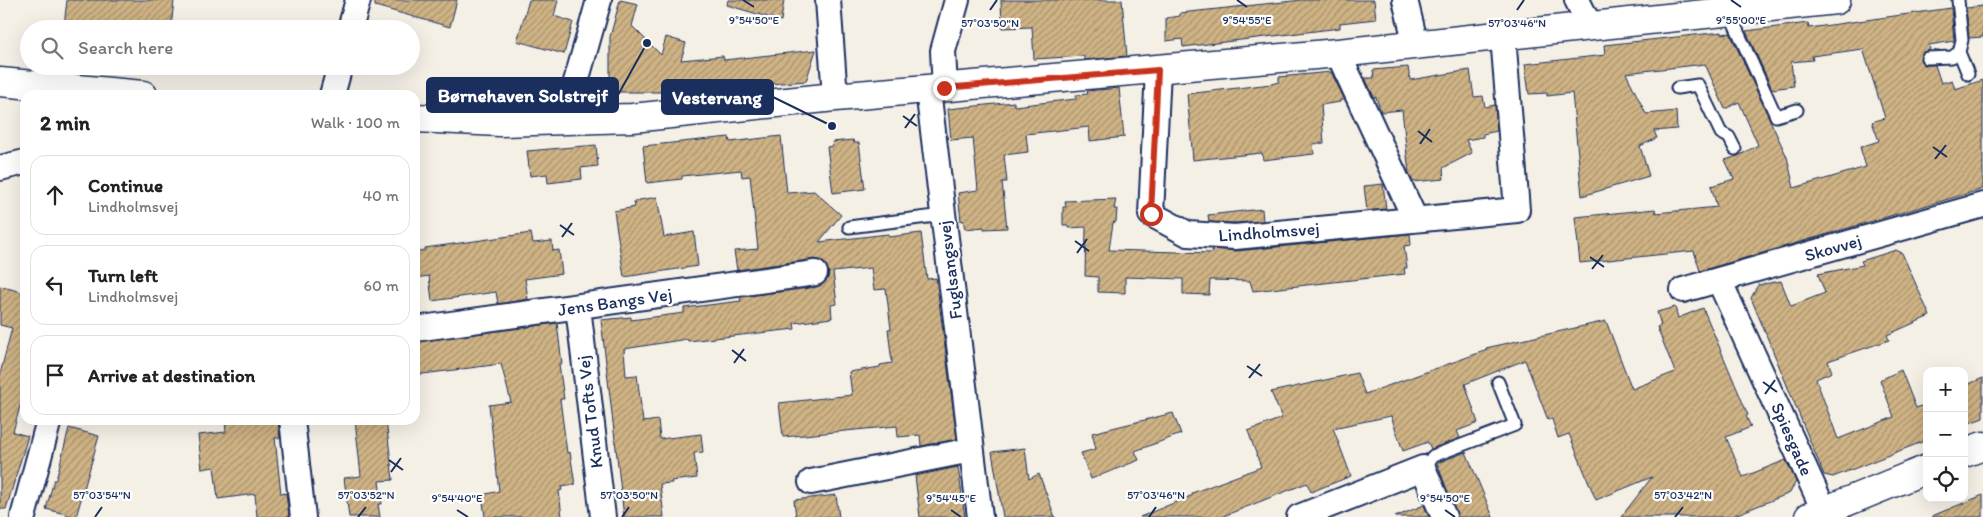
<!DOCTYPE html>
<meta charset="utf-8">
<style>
:root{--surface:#fff;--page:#f6f6f6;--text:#222;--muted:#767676;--line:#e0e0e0}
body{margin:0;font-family:Itim,sans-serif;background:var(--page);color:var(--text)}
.controls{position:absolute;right:15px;bottom:15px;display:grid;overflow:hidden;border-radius:10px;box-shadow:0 5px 20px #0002}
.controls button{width:45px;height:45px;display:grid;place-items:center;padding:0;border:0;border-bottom:1px solid var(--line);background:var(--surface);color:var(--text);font:25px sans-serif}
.stop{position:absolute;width:15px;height:15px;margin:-11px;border:4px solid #c8321e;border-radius:50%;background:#fff}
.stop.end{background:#c8321e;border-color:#fff;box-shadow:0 1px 5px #0008}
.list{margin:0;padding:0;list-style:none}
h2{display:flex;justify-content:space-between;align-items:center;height:65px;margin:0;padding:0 20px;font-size:21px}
h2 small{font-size:16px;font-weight:400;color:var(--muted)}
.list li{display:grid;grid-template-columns:32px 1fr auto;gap:15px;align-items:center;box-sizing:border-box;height:80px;margin:0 10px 10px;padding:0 10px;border:1px solid var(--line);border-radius:15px}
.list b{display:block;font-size:19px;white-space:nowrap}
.list p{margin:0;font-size:16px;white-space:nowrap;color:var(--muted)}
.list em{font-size:16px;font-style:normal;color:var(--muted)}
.icon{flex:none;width:28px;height:28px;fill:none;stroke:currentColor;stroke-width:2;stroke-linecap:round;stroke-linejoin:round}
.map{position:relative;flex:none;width:1983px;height:517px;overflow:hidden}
.search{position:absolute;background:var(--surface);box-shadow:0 5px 20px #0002;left:20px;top:20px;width:400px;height:55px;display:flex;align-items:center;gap:12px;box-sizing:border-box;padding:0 18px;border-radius:28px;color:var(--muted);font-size:19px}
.panel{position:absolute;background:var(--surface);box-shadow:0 5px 20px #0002;left:20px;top:90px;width:400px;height:335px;border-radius:15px}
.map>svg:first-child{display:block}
.building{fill:url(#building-hatch);stroke:#1b2f5e}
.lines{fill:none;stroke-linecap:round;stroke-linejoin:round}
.lane-casing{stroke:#1b2f5e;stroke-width:15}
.street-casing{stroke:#1b2f5e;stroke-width:28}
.secondary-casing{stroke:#1b2f5e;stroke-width:31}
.primary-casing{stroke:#1b2f5e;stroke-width:31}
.lane{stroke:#fff;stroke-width:11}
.street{stroke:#fff;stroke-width:24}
.secondary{stroke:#fff;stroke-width:28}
.primary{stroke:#fff;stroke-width:28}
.route{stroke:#c8321e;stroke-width:6}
.ticks{fill:none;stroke:#1b2f5e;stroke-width:2}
.labels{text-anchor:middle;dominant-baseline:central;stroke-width:4.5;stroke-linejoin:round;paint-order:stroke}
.street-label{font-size:18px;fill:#1b2f5e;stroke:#fff}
.ticks-label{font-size:12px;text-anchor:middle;fill:#1b2f5e;stroke:#fff;stroke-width:4.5;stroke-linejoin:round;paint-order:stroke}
.leader{fill:none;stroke:#1b2f5e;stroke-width:2}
.callout-dot{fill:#1b2f5e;stroke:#fff;stroke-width:2}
.callout{fill:#1b2f5e;stroke:#1b2f5e;stroke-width:2}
.callout-label{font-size:19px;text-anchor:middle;font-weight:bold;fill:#fff}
</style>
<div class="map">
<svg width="1983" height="517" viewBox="0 0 1983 517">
<defs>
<pattern id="building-hatch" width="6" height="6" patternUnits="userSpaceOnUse" patternTransform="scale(1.25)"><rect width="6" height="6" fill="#cfb384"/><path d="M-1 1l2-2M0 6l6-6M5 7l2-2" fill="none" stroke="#a7926f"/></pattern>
</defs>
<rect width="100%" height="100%" fill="#f5f0e6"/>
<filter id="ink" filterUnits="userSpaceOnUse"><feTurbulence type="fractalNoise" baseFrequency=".02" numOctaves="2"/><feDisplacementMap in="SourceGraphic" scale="10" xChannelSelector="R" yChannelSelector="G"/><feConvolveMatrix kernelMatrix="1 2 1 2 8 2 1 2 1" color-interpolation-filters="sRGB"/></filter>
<g filter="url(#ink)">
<!-- building -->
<path class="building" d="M 67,0 L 174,0 L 171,29 L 91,29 L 64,26 Z
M 375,0 L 457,0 L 450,27 L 375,6 Z
M 529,0 L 558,0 L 554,16 L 573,22 L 564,54 L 517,41 Z
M 620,0 L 638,4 L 632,26 L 661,55 L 666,37 L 686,43 L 681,60 L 723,56 L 724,60 L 816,50 L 806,81 L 673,92 L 610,92 L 610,37 Z
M 728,0 L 784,0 L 781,21 L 727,5 Z
M 1001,0 L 1122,0 L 1127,56 L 1084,60 L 1084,56 L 1034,59 L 1032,27 L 1002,28 Z
M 1302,0 L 1374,0 L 1376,19 L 1340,23 L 1340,28 L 1183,47 L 1182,39 L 1166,41 L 1166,18 L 1180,16 L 1180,13 Z
M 1983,6 L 1983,37 L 1969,38 L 1966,8 Z
M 1951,8 L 1954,41 L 1929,45 L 1930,50 L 1923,52 L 1920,59 L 1924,65 L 1935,65 L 1941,83 L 1952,80 L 1955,89 L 1983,80 L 1983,189 L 1700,271 L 1694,251 L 1580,263 L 1575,217 L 1655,209 L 1656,213 L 1717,207 L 1711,186 L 1734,179 L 1725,160 L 1738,156 L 1758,145 L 1739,102 L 1725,109 L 1705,64 L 1626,73 L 1646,114 L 1676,111 L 1677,129 L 1654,131 L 1657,138 L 1640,146 L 1649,176 L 1582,196 L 1572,93 L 1547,96 L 1547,93 L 1529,94 L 1525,64 L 1605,55 L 1604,45 L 1722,32 L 1722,34 L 1730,33 L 1787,157 L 1794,188 L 1866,167 L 1860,147 L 1879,141 L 1872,122 L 1885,118 L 1863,49 L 1812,56 L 1813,60 L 1791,62 L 1794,86 L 1772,89 L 1746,31 L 1808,23 L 1809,28 Z
M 1408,67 L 1410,80 L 1470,70 L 1474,97 L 1483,96 L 1485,107 L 1495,105 L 1497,131 L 1483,134 L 1483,137 L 1466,140 L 1472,153 L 1443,168 L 1444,179 L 1413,182 L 1409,174 L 1402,110 L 1381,112 L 1376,97 L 1374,97 L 1365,78 L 1374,78 L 1373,70 Z
M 1331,72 L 1345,100 L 1340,100 L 1340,102 L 1321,105 L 1324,143 L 1313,144 L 1314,154 L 1263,160 L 1262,153 L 1193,160 L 1187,94 L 1271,84 L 1279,82 L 1279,77 Z
M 1119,88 L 1124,137 L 1090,141 L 1089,127 L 1026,134 L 1028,152 L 1004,155 L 1007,182 L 1002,182 L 1007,228 L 984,229 L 984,227 L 965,229 L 963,220 L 961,221 L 958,193 L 978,190 L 973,138 L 951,140 L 948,109 L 1014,102 L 1014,106 L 1076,99 L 1076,95 L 1088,94 L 1087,91 Z
M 781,136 L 787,193 L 814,191 L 841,215 L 819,242 L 888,234 L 889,237 L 921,233 L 927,279 L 936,278 L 957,439 L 921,446 L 920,435 L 898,437 L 897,426 L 783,437 L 779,403 L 852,395 L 849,372 L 880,367 L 880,365 L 892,363 L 888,329 L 891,329 L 886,289 L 874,290 L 871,268 L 833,272 L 837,304 L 831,305 L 832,318 L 794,323 L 795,329 L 688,341 L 687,339 L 624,349 L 626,376 L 637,375 L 643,422 L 658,420 L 660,439 L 701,434 L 703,452 L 694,453 L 697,478 L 671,481 L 672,483 L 660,484 L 664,517 L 624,517 L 601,320 L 631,317 L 631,320 L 684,313 L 684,308 L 741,301 L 740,297 L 817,287 L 824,283 L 828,278 L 829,272 L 825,264 L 820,260 L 814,259 L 737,270 L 734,251 L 758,249 L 750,176 L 742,177 L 741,170 L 682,176 L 682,179 L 647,183 L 643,146 L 729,137 L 730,142 Z
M 853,140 L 854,143 L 859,143 L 865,189 L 833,193 L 827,147 L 833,146 L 832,142 Z
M 596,145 L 598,166 L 581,168 L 582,179 L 548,183 L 547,174 L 530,176 L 527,151 Z
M 1383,184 L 1386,209 L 1367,211 L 1364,186 Z
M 657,197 L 664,237 L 694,232 L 698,266 L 624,277 L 614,211 L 635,207 L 634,201 Z
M 1116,199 L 1114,209 L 1117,209 L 1116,222 L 1113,223 L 1109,250 L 1212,253 L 1212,249 L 1236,251 L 1410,234 L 1411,245 L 1404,246 L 1407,268 L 1404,268 L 1405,274 L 1253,291 L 1250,281 L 1210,280 L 1209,295 L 1183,294 L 1183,279 L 1125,277 L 1125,293 L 1098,292 L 1098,277 L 1085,276 L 1086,227 L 1068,228 L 1068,225 L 1063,225 L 1063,207 L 1066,207 L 1065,201 Z
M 1262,209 L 1263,221 L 1235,223 L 1209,222 L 1208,215 Z
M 531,233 L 533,243 L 552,241 L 553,251 L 559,250 L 562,274 L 525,279 L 528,299 L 498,304 L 496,292 L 432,301 L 429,276 L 415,278 L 415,252 L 425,250 L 425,248 Z
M 1896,250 L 1902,253 L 1930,316 L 1887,335 L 1889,340 L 1828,361 L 1832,372 L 1816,379 L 1838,439 L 1894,417 L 1880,380 L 1901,370 L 1916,408 L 1927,404 L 1927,440 L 1833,477 L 1824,475 L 1751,298 L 1758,285 L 1781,281 L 1791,306 L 1825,293 L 1818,274 L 1863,265 L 1861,261 Z
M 0,286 L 25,293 L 25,388 L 13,432 L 28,436 L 6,509 L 0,509 L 0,374 L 12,328 L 0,325 Z
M 1675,307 L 1678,318 L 1703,308 L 1748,415 L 1746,416 L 1751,427 L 1726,437 L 1743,477 L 1786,460 L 1796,481 L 1790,493 L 1730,517 L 1621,517 L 1652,477 L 1596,500 L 1569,434 L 1558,438 L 1552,419 L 1548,420 L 1525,360 L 1465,384 L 1478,423 L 1457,431 L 1460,438 L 1431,449 L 1428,442 L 1403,451 L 1391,416 L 1333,428 L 1351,476 L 1311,492 L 1307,483 L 1221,517 L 1140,517 L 1193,495 L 1192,493 L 1261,467 L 1248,431 L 1282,418 L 1271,392 L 1357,373 L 1365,394 L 1487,350 L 1486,348 L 1606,321 L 1632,389 L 1675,372 L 1657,327 L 1661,325 L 1657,312 Z
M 557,323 L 562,364 L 559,364 L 564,399 L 560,399 L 567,453 L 570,452 L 575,485 L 561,487 L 562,490 L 559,491 L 562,517 L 485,517 L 482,495 L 499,491 L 489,405 L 511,402 L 501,364 L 415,375 L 415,342 Z
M 1983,378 L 1983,418 L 1964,425 L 1964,386 Z
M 1173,413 L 1181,434 L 1135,451 L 1139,460 L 1091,479 L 1081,453 L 1096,449 L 1092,433 Z
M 225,420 L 278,420 L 280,438 L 275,438 L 281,494 L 286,493 L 289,517 L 257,517 L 255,494 L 218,499 L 214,467 L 202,469 L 198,435 L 226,432 Z
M 355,420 L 386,420 L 393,480 L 379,481 L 382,504 L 378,504 L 380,517 L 349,517 L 344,478 L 361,476 Z
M 69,428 L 99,436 L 76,517 L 46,509 L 54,480 L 56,480 Z
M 1025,448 L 1029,479 L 1039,474 L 1055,517 L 1003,517 L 992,452 Z
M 1466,452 L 1493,517 L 1457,517 L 1437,463 Z
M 958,467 L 965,517 L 920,517 L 915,476 Z
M 836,495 L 839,517 L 796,517 L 794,500 Z
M 1983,495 L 1983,517 L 1932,517 L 1932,516 Z
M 1424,505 L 1429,517 L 1395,517 Z"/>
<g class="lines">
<!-- lane casing -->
<g class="lane-casing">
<path id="lane" d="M 1729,12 L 1776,116 L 1797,110
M 1959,52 L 1968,74
M 1927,58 L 1952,57 L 1959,52 L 1962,40 L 1958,0
M 1677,88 L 1698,85 L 1721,133 L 1729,137 L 1735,149
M 849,227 L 943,215
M 1423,468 L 1433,456 L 1515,425 L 1498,382"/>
</g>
<!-- street casing -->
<g class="street-casing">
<path id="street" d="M 828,0 L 835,97
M 1405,0 L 1416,45
M 1577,0 L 1590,26
M 350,29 L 358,0
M 1338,53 L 1415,219
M 1158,70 L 1151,214 L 1188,234 L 1235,237 L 1517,210 L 1503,36
M 945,88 L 943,51 L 957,0
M 928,90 L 980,517
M 332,95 L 340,66
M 565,121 L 599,0
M 0,168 L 25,162
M 1719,280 L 1827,517
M 1683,290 L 1983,205
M 578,307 L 603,517
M 415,329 L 815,273
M 292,420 L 303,517
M 811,482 L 971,450
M 23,517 L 49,420
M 1299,517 L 1423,468 L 1444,517"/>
</g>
<!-- secondary casing -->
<g class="secondary-casing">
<path id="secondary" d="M 0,82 L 143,95
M 415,118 L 500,122 L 632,118 L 835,97 L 1338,53 L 1836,0"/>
</g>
<!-- primary casing -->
<g class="primary-casing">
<path id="primary" d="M 1964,453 L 1983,446
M 1809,517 L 1927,469"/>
</g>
<!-- lane -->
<use href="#lane" class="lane"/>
<!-- street -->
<use href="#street" class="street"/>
<!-- secondary -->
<use href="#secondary" class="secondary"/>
<!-- primary -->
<use href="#primary" class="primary"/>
</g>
</g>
<g class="lines" filter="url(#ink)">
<!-- route -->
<path class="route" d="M 944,88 L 1158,70 L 1151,214"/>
</g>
<!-- ticks -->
<path class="ticks" d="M 743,0 L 754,7M 1237,0 L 1247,7M 1731,0 L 1741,7M 990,10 L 997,0M 1517,10 L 1524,0M 903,116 L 917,126M 905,128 L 915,114M 1418,131 L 1432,142M 1420,144 L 1430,129M 1933,147 L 1947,157M 1935,159 L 1946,145M 560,225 L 574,235M 562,237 L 572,223M 1075,241 L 1089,251M 1077,253 L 1087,239M 1590,257 L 1604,267M 1592,269 L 1603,255M 732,350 L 746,361M 734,363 L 744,349M 1247,366 L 1262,376M 1249,378 L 1260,364M 1763,382 L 1777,392M 1765,394 L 1775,380M 389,460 L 403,470M 391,472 L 401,458M 457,510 L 468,517M 951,510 L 961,517M 1445,510 L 1455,517M 95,517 L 102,507M 358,517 L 366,507M 622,517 L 629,507M 1149,517 L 1156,507M 1675,517 L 1683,507"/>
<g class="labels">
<!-- street labels -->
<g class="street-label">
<text transform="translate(1269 232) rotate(-4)">Lindholmsvej</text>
<text transform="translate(1833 248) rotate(-16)">Skovvej</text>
<text transform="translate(950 270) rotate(-97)">Fuglsangsvej</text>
<text transform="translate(615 302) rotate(-8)">Jens Bangs Vej</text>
<text transform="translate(590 412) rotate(-97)">Knud Tofts Vej</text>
<text transform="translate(1792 439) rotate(66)">Spiesgade</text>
</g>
</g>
<g class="ticks-label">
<text x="754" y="24">9°54'50"E</text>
<text x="1247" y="24">9°54'55"E</text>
<text x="1741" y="24">9°55'00"E</text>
<text x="990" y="27">57°03'50"N</text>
<text x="1517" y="27">57°03'46"N</text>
<text x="102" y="499">57°03'54"N</text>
<text x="366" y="499">57°03'52"N</text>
<text x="629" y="499">57°03'50"N</text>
<text x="1156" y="499">57°03'46"N</text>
<text x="1683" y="499">57°03'42"N</text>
<text x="457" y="502">9°54'40"E</text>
<text x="951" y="502">9°54'45"E</text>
<text x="1445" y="502">9°54'50"E</text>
</g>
<!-- callouts -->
<path class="leader" d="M647 43L618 95M832 126L773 97"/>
<g class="callout-dot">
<circle cx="647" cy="43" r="5"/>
<circle cx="832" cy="126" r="5"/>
</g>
<g class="callout">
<rect x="427" y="78" width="191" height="34" rx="5"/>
<rect x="662" y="80" width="111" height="34" rx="5"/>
</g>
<g class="callout-label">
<text x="523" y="102">Børnehaven Solstrejf</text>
<text x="717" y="104">Vestervang</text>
</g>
</svg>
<div class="controls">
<button>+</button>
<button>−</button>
<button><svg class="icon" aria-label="locate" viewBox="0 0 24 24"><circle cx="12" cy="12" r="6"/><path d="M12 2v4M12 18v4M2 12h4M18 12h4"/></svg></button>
</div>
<div class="stop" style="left:1151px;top:214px"></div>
<div class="stop end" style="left:944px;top:88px"></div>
<div class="search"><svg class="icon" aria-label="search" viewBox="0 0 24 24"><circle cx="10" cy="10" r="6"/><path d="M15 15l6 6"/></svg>Search here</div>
<section class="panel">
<h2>2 min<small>Walk · 100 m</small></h2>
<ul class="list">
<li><svg class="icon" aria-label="ahead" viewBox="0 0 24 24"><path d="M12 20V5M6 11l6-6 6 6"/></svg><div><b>Continue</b><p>Lindholmsvej</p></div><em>40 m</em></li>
<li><svg class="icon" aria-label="left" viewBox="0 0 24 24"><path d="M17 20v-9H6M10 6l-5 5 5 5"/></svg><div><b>Turn left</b><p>Lindholmsvej</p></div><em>60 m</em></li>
<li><svg class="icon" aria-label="arrive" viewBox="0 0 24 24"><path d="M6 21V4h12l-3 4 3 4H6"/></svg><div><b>Arrive at destination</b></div></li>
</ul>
</section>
</div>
